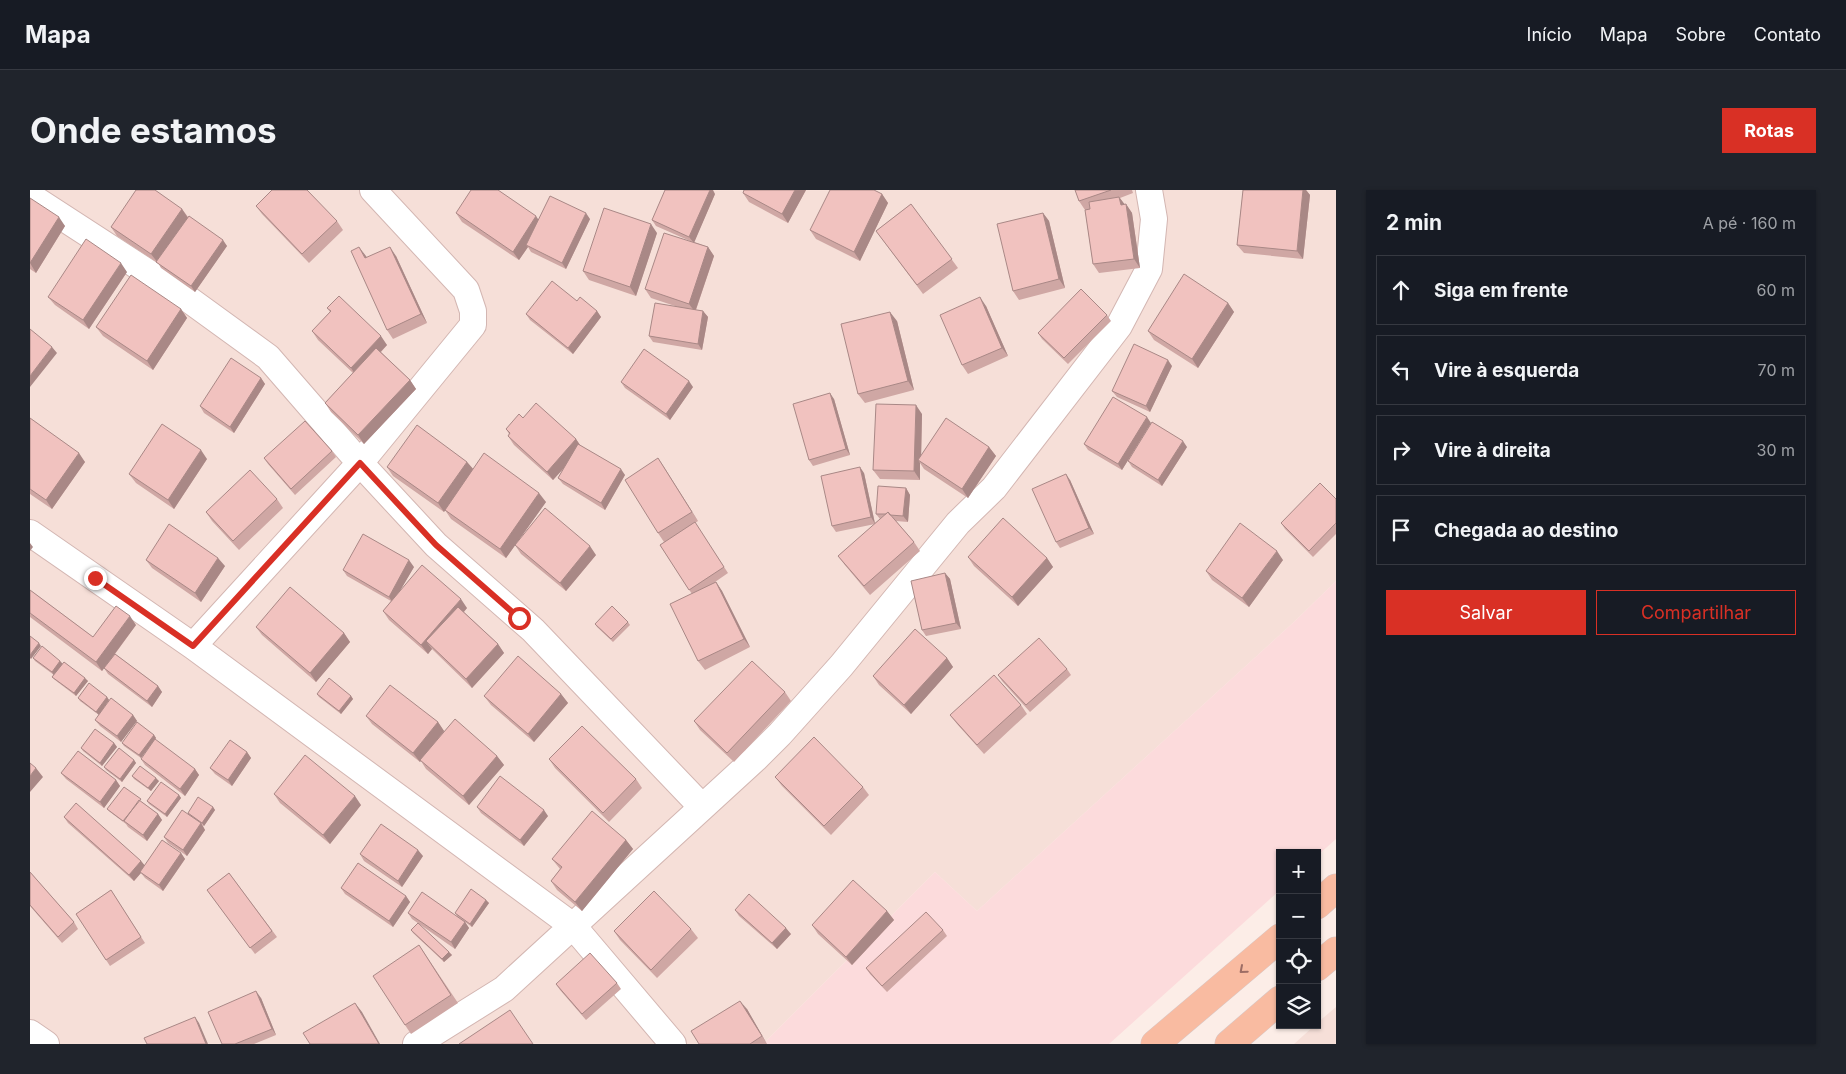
<!DOCTYPE html>
<html lang="pt">
<meta charset="utf-8">
<style>
:root{--surface:#171b24;--page:#20242c;--text:#f1f3f6;--muted:#9ea1a6;--line:#363941;--accent:#d93025}
body{margin:0;font-family:Inter,sans-serif;background:var(--page);color:var(--text)}
.controls{position:absolute;right:15px;bottom:15px;display:grid;overflow:hidden;border-radius:0px;box-shadow:0 1px 4px #0004}
.controls button{width:45px;height:45px;display:grid;place-items:center;padding:0;border:0;border-bottom:1px solid var(--line);background:var(--surface);color:var(--text);font:25px sans-serif}
.stop{position:absolute;width:15px;height:15px;margin:-11px;border:4px solid #d93025;border-radius:50%;background:#fff}
.stop.end{background:#d93025;border-color:#fff;box-shadow:0 1px 5px #0008}
.list{margin:0;padding:0;list-style:none}
h2{display:flex;justify-content:space-between;align-items:center;height:65px;margin:0;padding:0 20px;font-size:21px}
h2 small{font-size:16px;font-weight:400;color:var(--muted)}
.list li{display:grid;grid-template-columns:32px 1fr auto;gap:15px;align-items:center;box-sizing:border-box;height:70px;margin:0 10px 10px;padding:0 10px;border:1px solid var(--line);border-radius:0px}
.list b{display:block;font-size:19px;white-space:nowrap}
.list em{font-size:16px;font-style:normal;color:var(--muted)}
.actions{display:flex;gap:10px;padding:15px 20px}
.actions a{flex:1;padding:11px 0;border:1px solid var(--accent);border-radius:0px;text-align:center;font-size:18px;color:var(--accent)}
.actions .main{background:var(--accent);color:#fff}
.icon{flex:none;width:28px;height:28px;fill:none;stroke:currentColor;stroke-width:2;stroke-linecap:round;stroke-linejoin:round}
.map{position:relative;flex:none;width:1306px;height:854px;overflow:hidden;border-radius:0px}
header{display:flex;align-items:center;gap:30px;box-sizing:border-box;height:70px;padding:0 25px;background:var(--surface);border-bottom:1px solid var(--line)}
header strong{font-size:24px}
nav{display:flex;gap:28px;margin-inline-start:auto;font-size:18px}
.intro{display:flex;align-items:center;justify-content:space-between;box-sizing:border-box;height:120px;padding:0 30px}
h1{margin:0;font-size:35px}
.button{padding:12px 22px;border-radius:0px;background:var(--accent);color:#fff;font-size:18px;font-weight:700}
main{display:flex;gap:30px;padding:0 30px}
aside{flex:1;background:var(--surface);border-radius:0px;box-shadow:0 1px 4px #0004}
.map>svg:first-child{display:block}
.residential{fill:#f6dfd8}
.commercial{fill:#fcdbdc}
.lines{fill:none;stroke-linecap:round;stroke-linejoin:round}
.minor-casing{stroke:#d3b6b2;stroke-width:28}
.primary-casing{stroke:#d6c9c9;stroke-width:29}
.minor{stroke:#fff;stroke-width:26}
.primary{stroke:#f9bba1;stroke-width:28}
.wall{fill:#cfa7a4}
.shaded-wall{fill:#a98886}
.building{fill:#f1c2bf;stroke:#a98886}
.oneway{stroke:#9d6d65}
.route{stroke:#d93025;stroke-width:6}
</style>
<header>
<strong>Mapa</strong>
<nav><a>Início</a><a>Mapa</a><a>Sobre</a><a>Contato</a></nav>
</header>
<div class="intro"><h1>Onde estamos</h1><a class="button">Rotas</a></div>
<main>
<div class="map">
<svg width="1306" height="854" viewBox="0 0 1306 854">
<rect width="100%" height="100%" fill="#fcede7"/>
<!-- residential -->
<path class="residential" d="M 0,0 L 1306,0 L 1306,391 L 1265,431 L 947,721 L 905,682 L 733,854 L 0,854 Z
M 1306,817 L 1306,854 L 1264,854 L 1285,835 L 1287,835 L 1287,833 Z"/>
<!-- commercial -->
<path class="commercial" d="M 1306,391 L 1306,649 L 1287,666 L 1287,663 L 1250,663 L 1250,700 L 1079,854 L 733,854 L 905,682 L 947,721 L 1265,431 Z"/>
<g class="lines">
<!-- minor casing -->
<g class="minor-casing">
<path id="minor" d="M 0,6 L 154,106 L 238,167 L 330,273 L 406,355 L 503,440 L 672,617
M 0,343 L 163,456 L 543,736 L 643,854
M 163,456 L 330,273 L 443,135 L 443,121 L 436,100 L 343,0
M 0,843 L 16,854
M 386,854 L 474,799 L 725,569 L 750,544 L 811,476 L 928,333 L 964,298 L 1089,136 L 1119,79 L 1124,29 L 1119,0"/>
</g>
<!-- primary casing -->
<g class="primary-casing">
<path id="primary" d="M 1287,715 L 1306,698
M 1287,777 L 1306,761
M 1125,854 L 1250,748
M 1199,854 L 1250,810"/>
</g>
<!-- minor -->
<use href="#minor" class="minor"/>
<!-- primary -->
<use href="#primary" class="primary"/>
</g>
<!-- wall -->
<path class="wall" d="M 776,0 L 758,33 L 719,12 L 713,3 Z
M 1045,0 L 1102,0 L 1103,3 L 1090,8 L 1094,14 L 1096,14 L 1102,23 L 1110,78 L 1069,83 L 1063,74 L 1055,20 L 1049,11 Z
M 1213,0 L 1276,0 L 1280,5 L 1273,69 L 1214,63 L 1207,55 Z
M 685,4 L 664,52 L 678,57 L 684,66 L 666,120 L 673,121 L 678,127 L 672,160 L 623,152 L 619,146 L 648,117 L 621,108 L 615,99 L 660,51 L 626,36 L 622,30 Z
M 852,4 L 858,13 L 830,71 L 786,49 L 780,40 Z
M 0,8 L 35,36 L 6,83 L 0,79 Z
M 881,14 L 928,78 L 893,104 L 846,41 Z
M 226,16 L 307,31 L 313,40 L 279,73 L 232,24 Z
M 152,19 L 158,27 L 197,56 L 165,102 L 131,78 L 128,73 L 87,46 L 81,37 Z
M 426,23 L 509,30 L 560,29 L 536,79 L 501,62 L 498,57 L 489,70 L 432,32 Z
M 1013,23 L 1019,31 L 1035,98 L 989,110 L 983,101 Z
M 627,43 L 606,106 L 559,90 L 553,81 Z
M 336,66 L 336,68 L 366,66 L 397,133 L 363,149 L 357,140 Z
M 97,82 L 59,139 L 25,115 L 18,107 Z
M 547,111 L 567,121 L 571,127 L 543,164 L 500,130 L 496,124 Z
M 1198,113 L 1204,122 L 1168,178 L 1124,150 L 1118,141 Z
M 956,116 L 978,166 L 938,184 L 932,175 Z
M 297,118 L 357,155 L 351,162 L 380,190 L 386,199 L 334,254 L 301,222 L 295,213 L 323,183 L 288,150 L 282,141 L 300,122 Z
M 151,119 L 157,128 L 123,180 L 73,146 L 66,137 Z
M 1077,125 L 1081,131 L 1038,174 L 1012,149 L 1008,143 Z
M 867,131 L 884,200 L 835,213 L 828,204 Z
M 1142,176 L 1120,222 L 1087,207 L 1082,201 Z
M 231,188 L 235,194 L 204,243 L 174,223 L 170,216 Z
M 591,192 L 663,197 L 640,230 L 595,198 Z
M 804,209 L 820,265 L 783,276 L 779,270 Z
M 892,224 L 891,266 L 959,257 L 966,266 L 938,308 L 894,279 L 890,273 L 890,290 L 850,289 L 843,280 Z
M 0,228 L 55,272 L 22,319 L 0,304 Z
M 493,228 L 546,249 L 550,255 L 595,285 L 575,320 L 533,294 L 528,288 L 534,278 L 523,290 L 484,255 L 478,246 L 479,244 L 476,239 Z
M 1121,233 L 1092,280 L 1058,260 L 1054,254 Z
M 1157,257 L 1132,296 L 1102,277 L 1098,271 Z
M 302,261 L 306,267 L 265,305 L 238,274 L 234,268 Z
M 628,268 L 668,331 L 665,333 L 698,383 L 685,392 L 686,392 L 692,401 L 720,457 L 675,480 L 668,471 L 662,404 L 630,355 L 634,352 L 628,343 Z
M 177,269 L 144,319 L 106,293 L 99,284 Z
M 437,272 L 443,279 L 516,312 L 476,368 L 421,329 L 415,320 L 414,322 L 363,286 L 357,277 Z
M 834,283 L 845,333 L 850,329 L 846,324 L 876,298 L 880,305 L 878,332 L 866,331 L 884,352 L 890,361 L 840,405 L 814,374 L 808,366 L 845,334 L 806,342 L 802,336 Z
M 1040,290 L 1064,344 L 1030,358 L 1026,352 Z
M 247,309 L 253,318 L 209,360 L 182,331 L 176,322 Z
M 1306,309 L 1306,344 L 1283,367 L 1255,339 L 1251,333 Z
M 485,355 L 566,365 L 536,401 L 491,364 Z
M 938,367 L 1017,368 L 1023,377 L 988,416 L 944,376 Z
M 116,370 L 195,376 L 171,412 L 122,378 Z
M 1253,370 L 1219,417 L 1182,390 L 1176,381 Z
M 384,377 L 369,402 L 437,418 L 434,422 L 468,454 L 474,463 L 442,498 L 402,459 L 398,464 L 359,430 L 353,421 L 361,411 L 317,386 L 313,380 Z
M 915,383 L 920,389 L 931,439 L 896,446 L 892,440 Z
M 0,400 L 63,447 L 106,435 L 85,464 L 128,496 L 132,502 L 122,517 L 78,484 L 74,478 L 72,481 L 0,427 Z
M 598,432 L 600,435 L 583,452 L 567,437 L 565,434 Z
M 226,437 L 314,443 L 320,452 L 286,492 L 232,445 Z
M 3,468 L 30,471 L 32,474 L 58,491 L 46,506 L 25,490 L 22,487 L 24,485 L 5,471 Z
M 917,468 L 923,477 L 881,524 L 849,495 L 843,486 Z
M 1037,479 L 1041,485 L 1000,522 L 972,491 L 968,485 Z
M 755,502 L 761,511 L 704,572 L 670,540 L 664,531 Z
M 287,504 L 321,506 L 323,509 L 311,524 L 289,507 Z
M 531,504 L 538,513 L 504,552 L 461,515 L 454,506 Z
M 77,507 L 79,510 L 69,525 L 50,511 L 48,508 Z
M 991,515 L 997,524 L 954,564 L 927,534 L 920,525 Z
M 103,525 L 107,531 L 91,552 L 70,536 L 65,530 Z
M 336,526 L 408,532 L 414,541 L 467,566 L 474,575 L 439,615 L 396,579 L 391,571 L 390,572 L 342,534 Z
M 124,545 L 126,548 L 111,568 L 94,556 L 92,553 Z
M 84,553 L 87,557 L 72,576 L 53,561 L 51,558 Z
M 217,562 L 221,568 L 202,596 L 185,584 L 180,578 Z
M 111,569 L 165,579 L 169,585 L 155,606 L 115,575 Z
M 519,569 L 606,589 L 612,598 L 579,632 L 525,578 Z
M 104,570 L 106,573 L 92,592 L 76,580 L 74,577 Z
M 31,583 L 86,590 L 90,596 L 74,618 L 36,589 Z
M 102,586 L 129,591 L 121,601 L 104,589 Z
M 745,587 L 833,597 L 839,605 L 801,645 L 752,596 Z
M 244,604 L 331,615 L 300,654 L 250,613 Z
M 149,605 L 151,608 L 137,627 L 119,614 L 117,611 Z
M 112,612 L 128,624 L 132,630 L 117,651 L 98,637 L 96,634 L 80,622 L 77,619 L 113,612 Z
M 183,617 L 185,620 L 174,636 L 172,634 L 175,640 L 157,666 L 138,653 L 134,647 L 159,625 L 158,623 Z
M 447,617 L 518,626 L 494,656 L 451,623 Z
M 34,627 L 111,671 L 115,676 L 151,663 L 155,669 L 133,701 L 115,688 L 111,683 L 104,691 L 38,633 Z
M 596,650 L 603,659 L 552,721 L 527,700 L 521,691 L 530,679 L 522,669 Z
M 330,664 L 393,666 L 372,697 L 334,671 Z
M 0,682 L 44,732 L 48,739 L 32,753 L 0,716 Z
M 199,683 L 247,747 L 225,764 L 177,700 Z
M 311,698 L 376,706 L 380,712 L 363,737 L 315,704 Z
M 81,700 L 115,753 L 80,776 L 46,724 Z
M 456,710 L 459,713 L 442,737 L 435,732 L 439,738 L 425,759 L 382,729 L 378,723 L 427,726 L 425,723 Z
M 705,720 L 761,744 L 747,759 L 709,726 Z
M 857,721 L 864,730 L 822,775 L 788,744 L 782,735 Z
M 661,739 L 668,748 L 627,788 L 590,750 L 584,741 Z
M 381,740 L 419,762 L 422,765 L 414,772 L 383,743 Z
M 913,740 L 917,746 L 857,802 L 840,784 L 836,778 Z
M 389,755 L 428,813 L 381,844 L 375,835 Z
M 587,793 L 591,799 L 556,830 L 530,800 L 526,794 Z
M 231,808 L 246,845 L 224,854 L 192,854 Z
M 717,819 L 737,854 L 669,854 Z"/>
<!-- shaded-wall -->
<path class="shaded-wall" d="M 680,0 L 683,0 L 685,4 L 664,53 L 659,47 Z
M 765,0 L 776,0 L 758,33 L 752,24 Z
M 1273,0 L 1276,0 L 1280,5 L 1273,69 L 1267,61 Z
M 852,4 L 858,13 L 830,71 L 824,62 Z
M 1089,7 L 1096,16 L 1091,15 Z
M 1096,14 L 1102,23 L 1110,78 L 1104,69 Z
M 152,19 L 158,28 L 126,72 L 128,73 L 121,64 Z
M 556,23 L 560,29 L 536,79 L 532,73 Z
M 1013,23 L 1019,31 L 1035,98 L 1029,89 Z
M 506,26 L 512,35 L 496,55 L 498,57 L 489,70 L 483,62 Z
M 29,27 L 35,36 L 6,83 L 0,73 Z
M 621,34 L 627,43 L 606,106 L 600,97 Z
M 193,50 L 197,56 L 165,102 L 161,96 Z
M 329,57 L 336,66 L 341,77 L 335,68 Z
M 360,57 L 366,66 L 397,133 L 391,124 Z
M 678,57 L 684,66 L 665,122 L 659,114 Z
M 91,73 L 97,82 L 59,139 L 53,130 Z
M 950,107 L 956,116 L 978,166 L 972,158 Z
M 1198,113 L 1204,122 L 1168,178 L 1162,169 Z
M 151,119 L 157,128 L 123,180 L 117,171 Z
M 567,121 L 571,127 L 543,164 L 538,158 Z
M 673,121 L 678,127 L 672,160 L 668,154 Z
M 860,122 L 867,131 L 884,200 L 878,191 Z
M 351,146 L 357,155 L 327,187 L 321,178 Z
M 22,157 L 27,163 L 0,197 L 0,186 Z
M 1138,170 L 1142,176 L 1120,222 L 1116,216 Z
M 231,188 L 235,194 L 204,243 L 200,237 Z
M 380,190 L 386,199 L 334,254 L 328,245 Z
M 659,191 L 663,197 L 640,230 L 636,224 Z
M 800,203 L 804,209 L 820,265 L 816,259 Z
M 886,215 L 892,224 L 891,272 L 888,270 L 890,273 L 890,290 L 884,281 Z
M 1117,227 L 1121,233 L 1092,280 L 1088,274 Z
M 546,249 L 552,258 L 523,290 L 517,282 Z
M 1153,251 L 1157,257 L 1132,296 L 1128,290 Z
M 959,257 L 966,266 L 938,308 L 932,299 Z
M 171,260 L 177,269 L 144,319 L 138,310 Z
M 49,263 L 55,272 L 22,319 L 16,310 Z
M 628,268 L 634,277 L 668,331 L 662,322 Z
M 437,272 L 444,280 L 414,322 L 408,313 Z
M 830,277 L 834,283 L 845,334 L 841,327 Z
M 591,279 L 595,285 L 575,320 L 571,313 Z
M 1036,284 L 1040,290 L 1064,344 L 1059,338 Z
M 876,298 L 880,305 L 878,332 L 873,326 Z
M 509,303 L 516,312 L 476,368 L 470,359 Z
M 0,353 L 3,357 L 0,361 Z
M 560,356 L 566,365 L 536,401 L 530,393 Z
M 1247,361 L 1253,370 L 1219,417 L 1212,408 Z
M 188,368 L 195,376 L 171,412 L 165,403 Z
M 1017,368 L 1023,377 L 988,416 L 982,407 Z
M 379,370 L 384,377 L 363,413 L 359,407 Z
M 915,383 L 920,389 L 931,439 L 926,433 Z
M 686,392 L 692,401 L 720,457 L 714,449 Z
M 431,409 L 437,418 L 403,457 L 396,451 L 402,459 L 398,464 L 391,455 Z
M 100,426 L 106,435 L 72,481 L 66,472 Z
M 314,443 L 320,452 L 286,492 L 280,483 Z
M 9,453 L 11,456 L 1,469 L 0,468 L 0,465 Z
M 468,454 L 474,463 L 442,498 L 436,489 Z
M 917,468 L 923,477 L 881,524 L 874,515 Z
M 30,471 L 33,474 L 24,486 L 22,482 Z
M 55,488 L 58,491 L 46,506 L 44,503 Z
M 128,496 L 132,502 L 122,517 L 117,511 Z
M 531,504 L 538,513 L 504,552 L 498,544 Z
M 321,506 L 323,509 L 311,524 L 309,521 Z
M 77,507 L 79,510 L 69,525 L 66,522 Z
M 103,525 L 107,531 L 91,552 L 87,546 Z
M 408,532 L 414,541 L 390,572 L 383,563 Z
M 124,545 L 126,548 L 111,568 L 109,565 Z
M 84,553 L 87,557 L 72,576 L 70,573 Z
M 217,562 L 221,568 L 202,596 L 198,590 Z
M 467,566 L 474,575 L 439,615 L 433,606 Z
M 104,570 L 106,573 L 92,592 L 90,589 Z
M 6,578 L 13,587 L 0,602 L 0,586 Z
M 165,579 L 169,585 L 155,606 L 150,599 Z
M 126,588 L 129,591 L 121,601 L 118,598 Z
M 86,590 L 90,596 L 74,618 L 70,612 Z
M 149,605 L 151,608 L 137,627 L 135,624 Z
M 325,606 L 331,615 L 300,654 L 293,645 Z
M 183,617 L 185,620 L 174,636 L 172,633 Z
M 514,620 L 518,626 L 494,656 L 490,650 Z
M 128,624 L 132,630 L 117,651 L 113,645 Z
M 171,633 L 175,640 L 157,666 L 153,660 Z
M 596,650 L 603,659 L 552,721 L 545,712 Z
M 388,660 L 393,666 L 372,697 L 368,691 Z
M 151,663 L 155,669 L 133,701 L 129,695 Z
M 111,671 L 116,677 L 104,691 L 99,685 Z
M 376,706 L 380,712 L 363,737 L 359,731 Z
M 456,710 L 459,713 L 442,737 L 440,734 Z
M 857,721 L 864,730 L 822,775 L 816,767 Z
M 435,732 L 439,738 L 425,759 L 421,752 Z
M 756,738 L 761,744 L 747,759 L 742,753 Z
M 419,762 L 422,765 L 414,772 L 412,769 Z
M 226,801 L 231,808 L 246,845 L 242,839 Z
M 710,811 L 717,819 L 737,854 L 732,846 Z
M 325,813 L 332,822 L 350,854 L 349,854 Z
M 165,827 L 169,833 L 178,854 L 176,854 Z"/>
<!-- building -->
<path class="building" d="M 106,0 L 125,0 L 152,19 L 121,64 L 81,37 Z
M 242,0 L 277,0 L 307,31 L 272,64 L 226,16 Z
M 441,0 L 468,0 L 506,26 L 483,62 L 426,23 Z
M 635,0 L 680,0 L 659,47 L 622,30 Z
M 714,0 L 765,0 L 752,24 L 713,3 Z
M 800,0 L 844,0 L 852,4 L 824,62 L 780,40 Z
M 1045,0 L 1081,0 L 1049,11 Z
M 1213,0 L 1273,0 L 1267,61 L 1207,55 Z
M 520,6 L 556,23 L 532,73 L 496,55 Z
M 1089,7 L 1091,15 L 1096,14 L 1104,69 L 1063,74 L 1055,20 L 1060,19 L 1059,12 Z
M 0,8 L 29,27 L 0,73 Z
M 881,14 L 922,69 L 887,95 L 846,41 Z
M 574,18 L 621,34 L 600,97 L 553,81 Z
M 1013,23 L 1029,89 L 983,101 L 967,34 Z
M 159,26 L 193,50 L 161,96 L 126,72 Z
M 634,43 L 678,57 L 659,114 L 615,99 Z
M 56,49 L 91,73 L 53,130 L 18,107 Z
M 329,57 L 335,68 L 360,57 L 391,124 L 357,140 L 321,61 Z
M 1154,84 L 1198,113 L 1162,169 L 1118,141 Z
M 101,85 L 151,119 L 117,171 L 66,137 Z
M 522,91 L 547,111 L 550,107 L 567,121 L 538,158 L 496,124 Z
M 1051,99 L 1077,125 L 1034,168 L 1008,143 Z
M 309,106 L 351,146 L 321,178 L 282,141 L 301,121 L 297,118 Z
M 950,107 L 972,158 L 932,175 L 910,125 Z
M 625,113 L 673,121 L 668,154 L 619,146 Z
M 860,122 L 878,191 L 828,204 L 811,134 Z
M 0,139 L 22,157 L 0,186 Z
M 1104,154 L 1138,170 L 1116,216 L 1082,201 Z
M 346,158 L 380,190 L 328,245 L 295,213 Z
M 614,159 L 659,191 L 636,224 L 591,192 Z
M 201,168 L 231,188 L 200,237 L 170,216 Z
M 800,203 L 816,259 L 779,270 L 763,214 Z
M 1083,207 L 1117,227 L 1088,274 L 1054,254 Z
M 506,213 L 546,249 L 517,282 L 478,246 L 480,243 L 476,239 L 489,224 L 493,228 Z
M 846,214 L 886,215 L 884,281 L 843,280 Z
M 0,228 L 49,263 L 16,310 L 0,299 Z
M 916,228 L 959,257 L 932,299 L 888,270 Z
M 275,231 L 302,261 L 261,299 L 234,268 Z
M 1122,232 L 1153,251 L 1128,290 L 1098,271 Z
M 132,234 L 171,260 L 138,310 L 99,284 Z
M 387,235 L 437,272 L 408,313 L 357,277 Z
M 548,254 L 591,279 L 571,313 L 528,288 Z
M 454,263 L 509,303 L 470,359 L 415,320 Z
M 628,268 L 662,322 L 628,343 L 595,290 Z
M 830,277 L 841,327 L 802,336 L 791,286 Z
M 220,280 L 247,309 L 203,351 L 176,322 Z
M 1036,284 L 1059,338 L 1026,352 L 1002,299 Z
M 1290,293 L 1306,309 L 1306,333 L 1279,361 L 1251,333 Z
M 848,296 L 876,298 L 873,326 L 860,325 L 858,322 L 856,324 L 846,324 Z
M 515,318 L 560,356 L 530,393 L 485,355 Z
M 858,322 L 884,352 L 834,396 L 808,366 Z
M 973,328 L 1017,368 L 982,407 L 938,367 Z
M 665,332 L 694,377 L 659,400 L 630,355 Z
M 1210,333 L 1247,361 L 1212,408 L 1176,381 Z
M 139,334 L 188,368 L 165,403 L 116,370 Z
M 333,344 L 379,370 L 359,407 L 313,380 Z
M 392,375 L 431,409 L 391,455 L 353,421 Z
M 915,383 L 926,433 L 892,440 L 881,391 Z
M 686,392 L 714,449 L 668,471 L 640,414 Z
M 260,397 L 314,443 L 280,483 L 226,437 Z
M 0,400 L 63,447 L 86,416 L 100,426 L 66,472 L 0,423 Z
M 582,416 L 598,432 L 581,449 L 565,434 Z
M 428,417 L 468,454 L 436,489 L 396,451 Z
M 885,439 L 917,468 L 874,515 L 843,486 Z
M 0,446 L 9,453 L 0,465 Z
M 1009,448 L 1037,479 L 996,515 L 968,485 Z
M 12,456 L 30,471 L 22,482 L 3,468 Z
M 85,464 L 128,496 L 117,511 L 74,478 Z
M 488,466 L 531,504 L 498,544 L 454,506 Z
M 722,471 L 755,502 L 697,563 L 664,531 Z
M 34,472 L 55,488 L 44,503 L 22,487 Z
M 964,485 L 991,515 L 947,555 L 920,525 Z
M 299,488 L 321,506 L 309,521 L 287,504 Z
M 59,493 L 77,507 L 66,522 L 48,508 Z
M 360,495 L 408,532 L 383,563 L 336,526 Z
M 81,508 L 103,525 L 87,546 L 65,530 Z
M 425,529 L 467,566 L 433,606 L 390,570 Z
M 107,532 L 124,545 L 109,565 L 92,553 Z
M 552,536 L 606,589 L 573,623 L 519,569 Z
M 65,539 L 84,553 L 70,573 L 51,558 Z
M 784,547 L 833,597 L 794,636 L 745,587 Z
M 125,549 L 165,579 L 150,599 L 111,569 Z
M 200,550 L 217,562 L 198,590 L 180,578 Z
M 89,558 L 104,570 L 90,589 L 74,577 Z
M 48,561 L 86,590 L 70,612 L 31,583 Z
M 275,565 L 325,606 L 293,645 L 244,604 Z
M 0,573 L 6,578 L 0,586 Z
M 110,576 L 126,588 L 118,598 L 102,586 Z
M 470,586 L 514,620 L 490,650 L 447,617 Z
M 131,592 L 149,605 L 135,624 L 117,611 Z
M 94,597 L 111,609 L 93,631 L 77,619 Z
M 168,607 L 183,617 L 172,633 L 158,623 Z
M 109,610 L 128,624 L 113,645 L 94,631 Z
M 46,613 L 111,671 L 99,685 L 34,627 Z
M 152,620 L 171,633 L 153,660 L 134,647 Z
M 562,621 L 596,650 L 545,712 L 521,691 L 532,677 L 522,669 Z
M 351,634 L 388,660 L 368,691 L 330,664 Z
M 132,650 L 151,663 L 129,695 L 110,682 Z
M 328,673 L 376,706 L 359,731 L 311,698 Z
M 0,682 L 44,732 L 28,747 L 0,715 Z
M 199,683 L 242,741 L 220,758 L 177,700 Z
M 823,690 L 857,721 L 816,767 L 782,735 Z
M 441,699 L 456,710 L 440,734 L 425,723 Z
M 81,700 L 111,747 L 76,770 L 46,724 Z
M 624,701 L 661,739 L 621,780 L 584,741 Z
M 392,702 L 435,732 L 421,752 L 378,723 Z
M 719,704 L 756,738 L 742,753 L 705,720 Z
M 896,722 L 913,740 L 852,796 L 836,778 Z
M 388,733 L 419,762 L 412,769 L 381,740 Z
M 389,755 L 421,805 L 375,835 L 343,786 Z
M 560,763 L 587,793 L 552,824 L 526,794 Z
M 226,801 L 242,839 L 205,854 L 192,854 L 178,822 Z
M 710,811 L 732,846 L 720,854 L 669,854 L 661,841 Z
M 325,813 L 349,854 L 280,854 L 273,843 Z
M 480,820 L 503,854 L 429,854 Z
M 165,827 L 176,854 L 117,854 L 114,848 Z"/>
<!-- one-way arrows -->
<defs><path id="oneway-chevron" d="M-2-3.5L2.5 0L-2 3.5" fill="none" stroke-width="1.6" stroke-linecap="round" stroke-linejoin="round" transform="scale(1.25)"/></defs>
<use class="oneway" href="#oneway-chevron" transform="translate(1213 780) rotate(139)"/>
<g class="lines">
<!-- route -->
<path class="route" d="M 65,388 L 163,456 L 330,273 L 406,355 L 489,428"/>
</g>
</svg>
<div class="controls">
<button>+</button>
<button>−</button>
<button><svg class="icon" aria-label="locate" viewBox="0 0 24 24"><circle cx="12" cy="12" r="6"/><path d="M12 2v4M12 18v4M2 12h4M18 12h4"/></svg></button>
<button><svg class="icon" aria-label="layers" viewBox="0 0 24 24"><path d="M12 4l9 5-9 5-9-5zM3 14l9 5 9-5"/></svg></button>
</div>
<div class="stop" style="left:489px;top:428px"></div>
<div class="stop end" style="left:65px;top:388px"></div>
</div>
<aside>
<h2>2 min<small>A pé · 160 m</small></h2>
<ul class="list">
<li><svg class="icon" aria-label="ahead" viewBox="0 0 24 24"><path d="M12 20V5M6 11l6-6 6 6"/></svg><div><b>Siga em frente</b></div><em>60 m</em></li>
<li><svg class="icon" aria-label="left" viewBox="0 0 24 24"><path d="M17 20v-9H6M10 6l-5 5 5 5"/></svg><div><b>Vire à esquerda</b></div><em>70 m</em></li>
<li><svg class="icon" aria-label="right" viewBox="0 0 24 24"><path d="M7 20v-9h11M14 6l5 5-5 5"/></svg><div><b>Vire à direita</b></div><em>30 m</em></li>
<li><svg class="icon" aria-label="arrive" viewBox="0 0 24 24"><path d="M6 21V4h12l-3 4 3 4H6"/></svg><div><b>Chegada ao destino</b></div></li>
</ul>
<div class="actions"><a class="main">Salvar</a><a>Compartilhar</a></div>
</aside>
</main>
